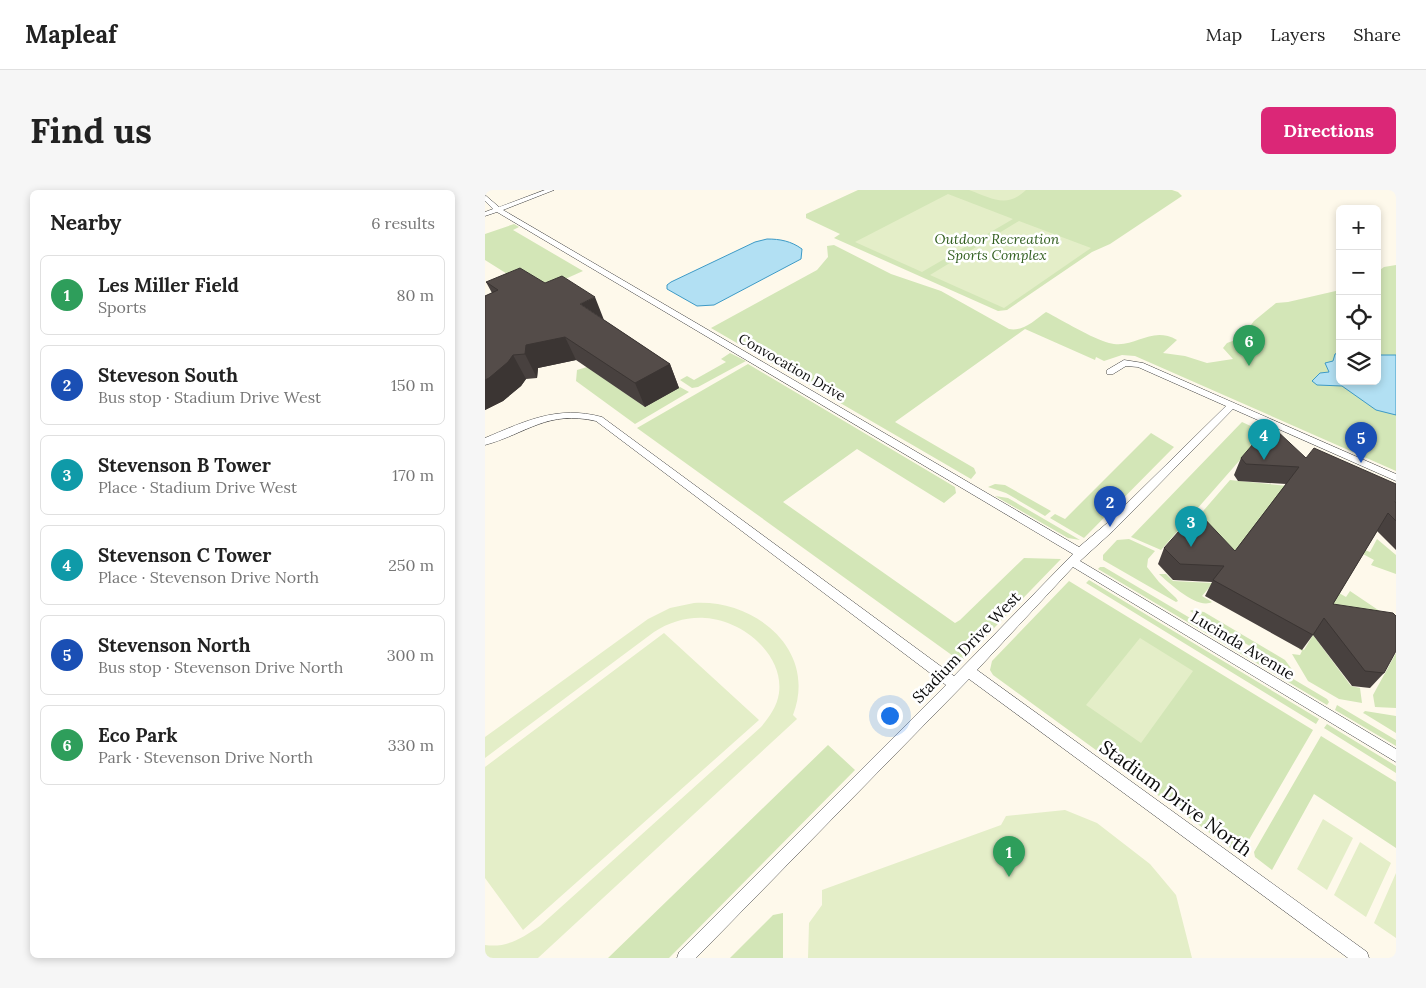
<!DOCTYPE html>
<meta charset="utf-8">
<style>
:root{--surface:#fff;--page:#f6f6f6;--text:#222;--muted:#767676;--line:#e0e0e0;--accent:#db2777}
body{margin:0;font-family:Lora,serif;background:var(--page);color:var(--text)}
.controls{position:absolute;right:15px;top:15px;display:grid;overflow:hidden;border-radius:8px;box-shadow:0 2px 8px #0003}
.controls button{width:45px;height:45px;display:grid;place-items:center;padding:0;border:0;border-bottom:1px solid var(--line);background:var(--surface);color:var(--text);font:25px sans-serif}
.you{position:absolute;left:404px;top:525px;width:18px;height:18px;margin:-12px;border:4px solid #fff;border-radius:50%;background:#1a73e8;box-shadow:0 0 0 8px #1a73e833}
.badge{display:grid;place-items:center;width:32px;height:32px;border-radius:50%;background:var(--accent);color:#fff;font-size:16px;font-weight:700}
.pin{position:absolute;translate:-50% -41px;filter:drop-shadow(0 1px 2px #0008)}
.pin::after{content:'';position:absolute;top:26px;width:18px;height:15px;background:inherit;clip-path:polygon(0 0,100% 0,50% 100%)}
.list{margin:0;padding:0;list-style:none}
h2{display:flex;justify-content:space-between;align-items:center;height:65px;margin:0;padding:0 20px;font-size:21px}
h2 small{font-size:16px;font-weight:400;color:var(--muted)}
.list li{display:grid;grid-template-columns:32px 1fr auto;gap:15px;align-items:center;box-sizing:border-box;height:80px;margin:0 10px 10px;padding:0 10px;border:1px solid var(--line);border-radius:8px}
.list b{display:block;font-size:19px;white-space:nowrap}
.list p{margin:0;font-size:16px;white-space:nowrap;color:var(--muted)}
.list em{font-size:16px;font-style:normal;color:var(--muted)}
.icon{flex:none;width:28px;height:28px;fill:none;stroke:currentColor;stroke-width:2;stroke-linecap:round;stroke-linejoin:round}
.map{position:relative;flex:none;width:911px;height:768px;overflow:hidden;border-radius:8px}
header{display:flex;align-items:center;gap:30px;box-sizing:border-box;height:70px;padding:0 25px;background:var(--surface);border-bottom:1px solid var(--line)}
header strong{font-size:24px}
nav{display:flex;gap:28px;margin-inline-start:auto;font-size:18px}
.intro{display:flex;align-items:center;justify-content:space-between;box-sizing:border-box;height:120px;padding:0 30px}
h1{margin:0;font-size:35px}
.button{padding:12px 22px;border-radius:8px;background:var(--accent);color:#fff;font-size:18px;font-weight:700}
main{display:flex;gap:30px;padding:0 30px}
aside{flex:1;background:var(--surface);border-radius:8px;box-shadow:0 2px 8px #0003}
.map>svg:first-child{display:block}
.green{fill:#d3e6b7}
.pitch{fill:#e4eec8}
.water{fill:#b2e0f3;stroke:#3d9ac6}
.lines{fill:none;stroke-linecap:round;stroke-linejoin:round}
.street-casing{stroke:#3f3f3f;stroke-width:1}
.street{fill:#fff;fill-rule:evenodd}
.wall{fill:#48413f}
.shaded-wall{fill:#3b3533}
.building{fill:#544c49;stroke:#3b3533}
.labels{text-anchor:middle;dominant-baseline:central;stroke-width:5;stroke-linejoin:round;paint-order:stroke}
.far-park-label{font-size:14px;font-style:italic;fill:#325f20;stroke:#fff}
.far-street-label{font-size:14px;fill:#0c0c0c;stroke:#fff}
.street-label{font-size:16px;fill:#0c0c0c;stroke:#fff}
.near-street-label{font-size:19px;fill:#0c0c0c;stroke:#fff}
</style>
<header>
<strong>Mapleaf</strong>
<nav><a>Map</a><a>Layers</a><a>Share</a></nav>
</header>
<div class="intro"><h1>Find us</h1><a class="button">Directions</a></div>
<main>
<aside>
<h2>Nearby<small>6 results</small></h2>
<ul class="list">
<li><span class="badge" style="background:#2e9e5b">1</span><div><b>Les Miller Field</b><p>Sports</p></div><em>80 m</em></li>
<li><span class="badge" style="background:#1a4fb4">2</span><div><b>Steveson South</b><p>Bus stop · Stadium Drive West</p></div><em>150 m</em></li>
<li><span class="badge" style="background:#0f9aa8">3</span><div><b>Stevenson B Tower</b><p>Place · Stadium Drive West</p></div><em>170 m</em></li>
<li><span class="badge" style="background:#0f9aa8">4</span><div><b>Stevenson C Tower</b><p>Place · Stevenson Drive North</p></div><em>250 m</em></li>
<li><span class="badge" style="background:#1a4fb4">5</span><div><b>Stevenson North</b><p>Bus stop · Stevenson Drive North</p></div><em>300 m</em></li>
<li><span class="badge" style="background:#2e9e5b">6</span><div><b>Eco Park</b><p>Park · Stevenson Drive North</p></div><em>330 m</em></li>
</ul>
</aside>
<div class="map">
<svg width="911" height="768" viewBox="0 0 911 768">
<rect width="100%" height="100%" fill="#fef9eb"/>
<!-- green -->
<path class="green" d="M 373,0 L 687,0 L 693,2 L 697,6 L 625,54 L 607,62 L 522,120 L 513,121 L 349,48 L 355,44 L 321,28 L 321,24 Z
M 29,34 L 34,37 L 28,40 L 98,81 L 58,99 L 46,99 L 0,70 L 0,44 Z
M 349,55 L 406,84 L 456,101 L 524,139 C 538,142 550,130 561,122 C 577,130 608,149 624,153 C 650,160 665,135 692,150 L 678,163 L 700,166 L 722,173 L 748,169 L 738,158 L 742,153 L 756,148 L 769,131 L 791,113 L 803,112 L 855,100 L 855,191 L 892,191 L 892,82 L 899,77 L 911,75 L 911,281 L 650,166 L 637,165 L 619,171 L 611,167 L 610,170 L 540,139 L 410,232 L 489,278 L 491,283 L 486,289 L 226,138 L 332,80 L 343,67 L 342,56 Z
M 245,163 L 261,171 L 213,197 L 207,198 L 195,190 L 202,186 L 209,190 L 241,172 L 236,169 Z
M 263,174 L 470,297 L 471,303 L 459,313 L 372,259 L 298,312 L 470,433 L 475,430 L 539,368 L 576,369 L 481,467 L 475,471 L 152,238 Z
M 102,177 L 160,217 L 195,197 L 204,202 L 150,234 L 91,191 L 92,180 Z
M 757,232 L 770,238 L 772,248 L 769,254 L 676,360 L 646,347 Z
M 666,243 L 689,257 L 599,348 L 565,328 L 570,324 L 580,329 Z
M 745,290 L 803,296 L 742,374 L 706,335 Z
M 510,294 L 520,295 L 566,321 L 560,326 L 521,303 L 503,297 Z
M 510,306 L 523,308 L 595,350 L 583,348 Z
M 644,349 L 670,361 L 663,369 L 662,377 L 674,392 L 691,408 L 693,411 L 691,412 L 618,370 L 618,365 L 632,350 Z
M 892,349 L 911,365 L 911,384 L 886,375 L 889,370 L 878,364 L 880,360 L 885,362 Z
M 615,377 L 619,377 L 842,509 L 844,512 L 842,515 L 613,379 Z
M 674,384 L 681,384 L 688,391 L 728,393 L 717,406 L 727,412 C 713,420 684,393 674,384 Z
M 604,390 L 834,529 L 831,534 L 601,393 Z
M 584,391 L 828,540 L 755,665 L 508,485 L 505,480 L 507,471 Z
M 865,401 L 911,432 L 839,429 L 854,403 L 861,407 Z
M 707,420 L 719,422 L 800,470 L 809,482 L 705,421 Z
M 828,445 L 866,496 L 875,498 L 877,513 L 854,509 L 823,491 L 807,464 L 815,465 L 817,461 L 814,459 L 814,458 L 819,460 Z
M 911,463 L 911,518 L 890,517 L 888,505 Z
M 852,515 L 911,550 L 911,556 L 850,520 Z
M 880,521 L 911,526 L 911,543 L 880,524 L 878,523 Z
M 842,534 L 911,576 L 911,583 L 839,538 Z
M 836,546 L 911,592 L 911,658 L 829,604 L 787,680 L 770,667 L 769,662 Z
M 343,555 L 370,580 L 184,768 L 123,768 Z
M 298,723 L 298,768 L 245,768 L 288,725 Z"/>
<!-- pitch -->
<path class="pitch" d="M 484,0 L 541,0 C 521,19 507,8 484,0 Z
M 463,4 L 528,29 L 437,82 L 370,52 Z
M 534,31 L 606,58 L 519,118 L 445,85 Z
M 209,413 C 270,409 333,460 308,525 L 312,529 L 53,768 L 0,768 L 0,755 C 22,758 37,748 55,736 L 276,537 C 284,527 292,517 294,503 C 299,464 257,430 220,428 C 201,427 185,432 169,442 L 0,568 L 0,547 L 163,429 L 185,418 Z
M 179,443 L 274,530 L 38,740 L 0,688 L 0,577 Z
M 655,448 L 708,481 L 656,553 L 601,515 Z
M 580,620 L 612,633 L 665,674 L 691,705 L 707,768 L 323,768 L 324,733 L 337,715 L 337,700 L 516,635 L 521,626 Z
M 838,629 L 868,648 L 842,700 L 812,679 Z
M 875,652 L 906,673 L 881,727 L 849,705 Z
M 911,683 L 911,748 L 889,733 Z"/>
<!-- water -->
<path class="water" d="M 282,49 C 295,49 306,51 317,59 L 316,69 L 229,115 L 212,116 L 182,99 L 182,95 L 186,92 L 270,52 Z
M 855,162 L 855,191 L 892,191 L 892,165 L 911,165 L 911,225 L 891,220 L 857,196 L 832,195 L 827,191 L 835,183 L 844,182 L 840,173 L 848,171 L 850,164 Z"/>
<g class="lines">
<!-- street casing -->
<g class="street-casing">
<path id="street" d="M 60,0 L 69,0 L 18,20 L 594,357 L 621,334 L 741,216 L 653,177 L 641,176 L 628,184 L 622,184 L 622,180 L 639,170 L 658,173 L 911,284 L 911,291 L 748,219 L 629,340 L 595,371 L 911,559 L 911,572 L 588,377 L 492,480 L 882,762 L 884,768 L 863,768 L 484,489 L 211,768 L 192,768 L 194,762 L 461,495 L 111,231 C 62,220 43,243 0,255 L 0,248 C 41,231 72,215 117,227 L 469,486 L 588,364 L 12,22 L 0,26 L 0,22 L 8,19 L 0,11 L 0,5 L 14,17 Z"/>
</g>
<!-- street -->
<use href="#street" class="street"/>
</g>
<!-- wall -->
<path class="wall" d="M 1,92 L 119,130 L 185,174 L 194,198 L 160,217 L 91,170 L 53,178 L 52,188 L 41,189 L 36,196 L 18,211 L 0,220 L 0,106 L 7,103 Z
M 756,268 L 821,268 L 911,312 L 911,360 L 892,341 L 848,414 L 899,483 L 885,498 L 867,496 L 828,445 L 817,460 L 720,406 L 727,392 L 688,390 L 673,374 L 679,358 L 750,361 L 801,294 L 753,291 L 749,285 Z"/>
<!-- shaded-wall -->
<path class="shaded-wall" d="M 110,107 L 119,130 L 95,114 Z
M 80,147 L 91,170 L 53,178 L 52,188 L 40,164 L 41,155 Z
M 28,165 L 41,189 L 36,196 L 18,211 L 0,220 L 0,190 Z
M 185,174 L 194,198 L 160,217 L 150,193 Z"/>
<!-- building -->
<path class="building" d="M 35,78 L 60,93 L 77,86 L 110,107 L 95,114 L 185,174 L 150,193 L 80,147 L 41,155 L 40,164 L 28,165 L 23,172 L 4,188 L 0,190 L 0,106 L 13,100 L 1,92 Z
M 781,239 L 790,239 L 821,268 L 829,258 L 911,294 L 911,310 L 910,312 L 911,312 L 911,331 L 903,323 L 848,414 L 908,423 L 911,426 L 911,461 L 899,483 L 880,481 L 839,428 L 828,445 L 728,390 L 739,376 L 695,374 L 679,358 L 710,323 L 715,324 L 750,361 L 814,277 L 761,274 L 756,268 Z"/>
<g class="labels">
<!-- far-park labels -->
<g class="far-park-label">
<text x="512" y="49">Outdoor Recreation<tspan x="512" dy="16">Sports Complex</tspan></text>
</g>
<!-- far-street labels -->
<g class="far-street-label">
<text transform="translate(307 177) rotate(30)">Convocation Drive</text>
</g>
<!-- street labels -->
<g class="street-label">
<text transform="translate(758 455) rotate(31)">Lucinda Avenue</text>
<text transform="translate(481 457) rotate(-46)">Stadium Drive West</text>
</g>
<!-- near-street labels -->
<g class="near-street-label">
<text transform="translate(691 608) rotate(36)">Stadium Drive North</text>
</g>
</g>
</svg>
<div class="controls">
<button>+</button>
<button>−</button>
<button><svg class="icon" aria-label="locate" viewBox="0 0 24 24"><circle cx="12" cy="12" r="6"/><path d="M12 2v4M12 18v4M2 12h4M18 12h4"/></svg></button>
<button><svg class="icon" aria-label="layers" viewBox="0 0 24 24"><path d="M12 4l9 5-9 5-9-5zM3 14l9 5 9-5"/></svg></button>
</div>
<div class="you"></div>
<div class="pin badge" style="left:524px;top:687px;background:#2e9e5b">1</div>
<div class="pin badge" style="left:625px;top:337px;background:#1a4fb4">2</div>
<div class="pin badge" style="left:706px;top:357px;background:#0f9aa8">3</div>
<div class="pin badge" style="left:779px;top:270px;background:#0f9aa8">4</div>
<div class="pin badge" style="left:876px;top:273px;background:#1a4fb4">5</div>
<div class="pin badge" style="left:764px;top:176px;background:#2e9e5b">6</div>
</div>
</main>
